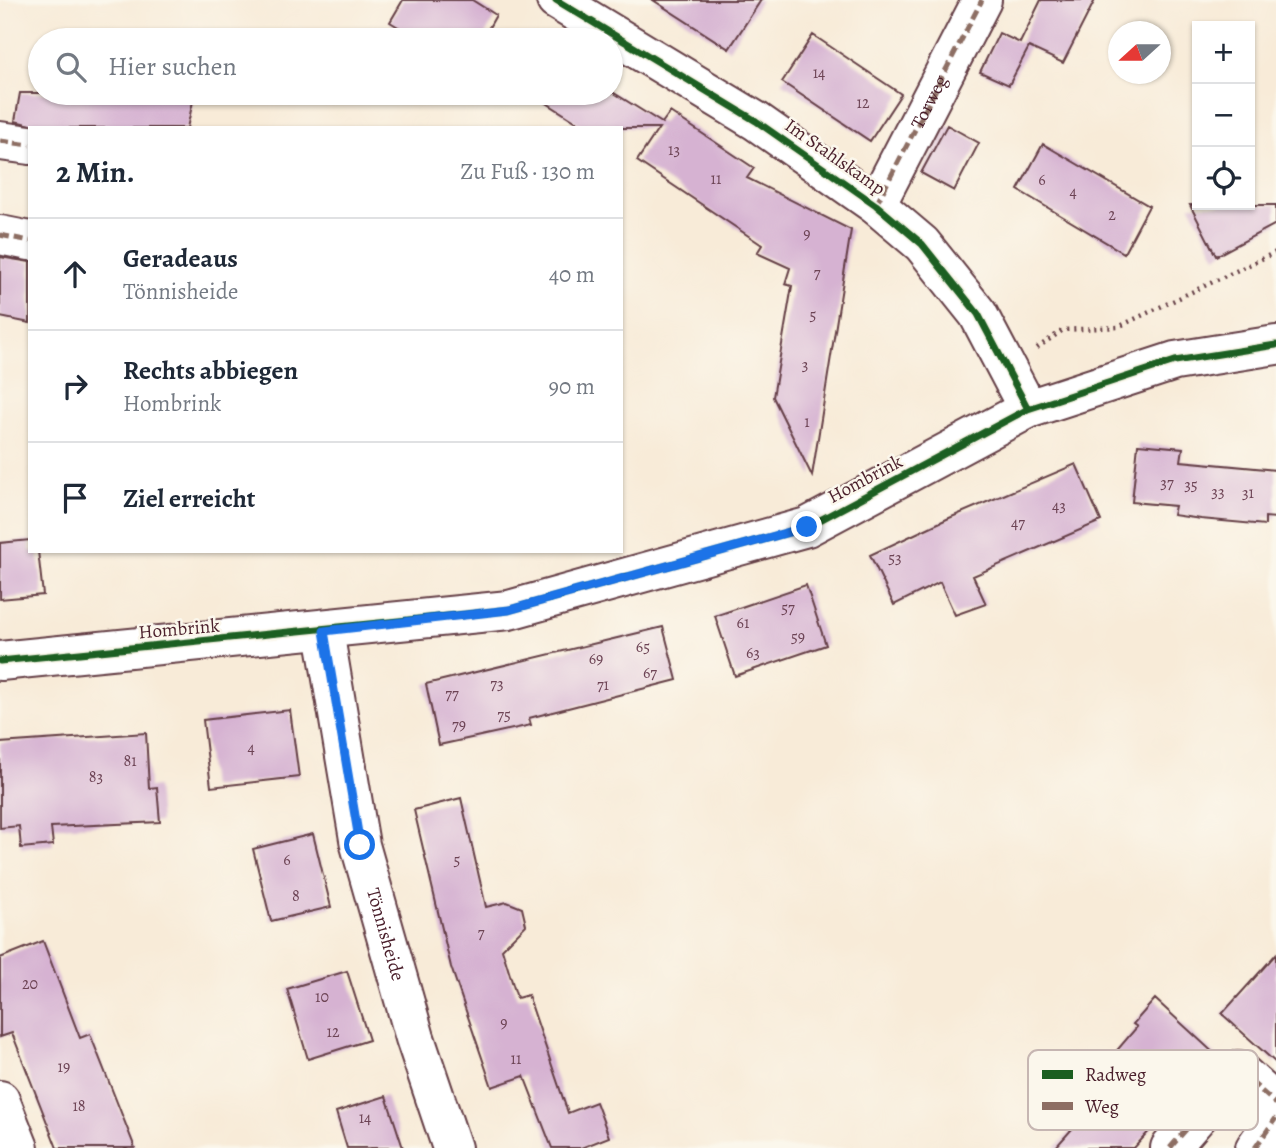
<!DOCTYPE html>
<html lang="de">
<meta charset="utf-8">
<style>
:root{--surface:#fff;--page:#f6f6f7;--text:#1f2937;--muted:#747a83;--line:#e0e1e3}
body{margin:0;font-family:Alegreya,serif;background:var(--page);color:var(--text)}
.controls{position:absolute;right:21px;top:21px;display:grid;overflow:hidden;border-radius:0px;box-shadow:0 2px 5px #0004}
.controls button{width:63px;height:63px;display:grid;place-items:center;padding:0;border:0;border-bottom:2px solid var(--line);background:var(--surface);color:var(--text);font:35px sans-serif}
.compass{position:absolute;left:1108px;top:21px;width:63px;height:63px;border-radius:50%;background:var(--surface);box-shadow:0 2px 5px #0004;rotate:249deg}
.stop{position:absolute;width:21px;height:21px;margin:-16px;border:5px solid #1a73e8;border-radius:50%;background:#fff}
.stop.end{background:#1a73e8;border-color:#fff;box-shadow:0 2px 7px #0008}
.list{margin:0;padding:0;list-style:none}
h2{display:flex;justify-content:space-between;align-items:center;height:91px;margin:0;padding:0 28px;font-size:30px}
h2 small{font-size:23px;font-weight:400;color:var(--muted)}
.list li{display:grid;grid-template-columns:46px 1fr auto;gap:21px;align-items:center;box-sizing:border-box;height:112px;padding:0 28px;border-top:2px solid var(--line)}
.list b{display:block;font-size:26px;white-space:nowrap}
.list p{margin:0;font-size:23px;white-space:nowrap;color:var(--muted)}
.list em{font-size:23px;font-style:normal;color:var(--muted)}
.icon{flex:none;width:38px;height:38px;fill:none;stroke:currentColor;stroke-width:2;stroke-linecap:round;stroke-linejoin:round}
.map{position:relative;flex:none;width:1276px;height:1148px;overflow:hidden}
.search{position:absolute;background:var(--surface);box-shadow:0 2px 5px #0004;left:28px;top:28px;width:595px;height:77px;display:flex;align-items:center;gap:18px;box-sizing:border-box;padding:0 24px;border-radius:38px;color:var(--muted);font-size:26px}
.panel{position:absolute;background:var(--surface);box-shadow:0 2px 5px #0004;left:28px;top:126px;width:595px;height:427px;border-radius:0px}
.map>svg:first-child{display:block}
.building{fill:#d6b2d2}
.lines{fill:none;stroke-linecap:round;stroke-linejoin:round}
.minor-casing{stroke:#643e45;stroke-width:42}
.path{stroke:#643e45;stroke-width:4.5;stroke-dasharray:2 5;stroke-linecap:butt}
.minor{stroke:#fff;stroke-width:38}
.quiet{stroke:#8d6e63;stroke-width:5;stroke-dasharray:10 5;stroke-linecap:butt}
.cycleway-casing{stroke:#fbf7ec;stroke-width:11}
.cycleway{stroke:#1b5e20;stroke-width:7}
.route{stroke:#1a73e8;stroke-width:9}
.labels{text-anchor:middle;dominant-baseline:central;stroke-width:5;stroke-linejoin:round;paint-order:stroke}
.number-label{font-size:16px;fill:#6d4455}
.street-label{font-size:19px;fill:#4a1f2b;stroke:#fbf7ec}
.key{fill:#fbf7ec;stroke:#c6b6b2;stroke-width:2}
.key-label{font-size:19px;fill:#4a1f2b}
</style>
<div class="map">
<svg width="1276" height="1148" viewBox="0 0 1276 1148">
<rect width="100%" height="100%" fill="#fbf7ec"/>
<filter id="ink" filterUnits="userSpaceOnUse"><feTurbulence type="fractalNoise" baseFrequency=".0143" numOctaves="2"/><feDisplacementMap in="SourceGraphic" scale="14" xChannelSelector="R" yChannelSelector="G"/><feConvolveMatrix kernelMatrix="1 2 1 2 8 2 1 2 1" color-interpolation-filters="sRGB"/></filter>
<filter id="wash" filterUnits="userSpaceOnUse"><feTurbulence type="fractalNoise" baseFrequency=".00686" numOctaves="4" result="noise"/><feDisplacementMap in="SourceGraphic" scale="28" xChannelSelector="R" yChannelSelector="G"/><feGaussianBlur stdDeviation="1.57" result="paint"/><feColorMatrix in="noise" values="0 0 0 0 0 0 0 0 0 0 0 0 0 0 0 0 0 1.4 0 .05"/><feComposite in="paint" operator="in"/></filter>
<g filter="url(#wash)">
<rect width="100%" height="100%" fill="#f8ebd8"/>
<g id="blocks">
<!-- building -->
<path class="building" d="M 403,0 L 472,0 L 496,15 L 482,40 L 420,40 L 390,22 Z
M 653,0 L 761,0 L 729,49 Z
M 1041,0 L 1095,0 L 1063,63 L 1029,47 L 1009,85 L 980,72 L 999,33 L 1020,43 Z
M 813,35 L 901,94 L 870,141 L 782,82 Z
M 20,93 L 157,93 L 193,101 L 187,128 L 43,128 L 15,121 Z
M 531,93 L 614,93 L 662,123 L 670,112 L 754,168 L 747,178 L 851,230 L 812,476 L 773,397 L 792,286 L 785,284 L 790,268 L 757,253 L 762,245 L 637,161 L 659,128 L 586,128 Z
M 947,125 L 979,143 L 954,191 L 921,173 Z
M 1043,144 L 1149,206 L 1124,253 L 1018,190 Z
M 1190,205 L 1276,205 L 1276,224 L 1216,256 Z
M 0,257 L 30,262 L 30,323 L 0,317 Z
M 1138,444 L 1183,448 L 1181,461 L 1276,470 L 1276,518 L 1265,517 L 1265,525 L 1201,519 L 1173,515 L 1175,506 L 1132,502 Z
M 1076,464 L 1101,521 L 973,576 L 986,604 L 955,615 L 940,582 L 894,605 L 870,555 L 947,519 Z
M 30,540 L 30,551 L 38,551 L 43,595 L 0,599 L 0,543 Z
M 806,585 L 826,645 L 735,676 L 715,616 Z
M 663,627 L 677,680 L 529,718 L 531,725 L 439,745 L 426,684 Z
M 290,710 L 299,777 L 211,787 L 203,720 Z
M 146,733 L 149,788 L 157,787 L 160,822 L 51,827 L 53,845 L 21,848 L 19,826 L 0,828 L 0,743 Z
M 461,798 L 486,907 L 507,902 L 522,908 L 526,925 L 502,949 L 517,998 L 528,995 L 568,1113 L 596,1102 L 609,1137 L 581,1148 L 552,1148 L 524,1076 L 492,1087 L 451,967 L 414,810 Z
M 313,834 L 331,907 L 271,921 L 253,849 Z
M 43,941 L 80,1038 L 90,1034 L 135,1148 L 57,1148 L 12,1033 L 0,1037 L 0,958 Z
M 1276,954 L 1276,1063 L 1222,1014 Z
M 347,971 L 369,1040 L 308,1059 L 287,989 Z
M 1155,999 L 1217,1056 L 1134,1148 L 1055,1148 L 1097,1101 L 1084,1089 L 1137,1027 L 1133,1024 Z
M 386,1096 L 403,1148 L 347,1148 L 336,1112 Z"/>
</g>
</g>
<g filter="url(#ink)">
<use href="#blocks" fill-opacity="0" stroke="#643e45" stroke-width="2"/>
<g class="lines">
<!-- minor casing -->
<g class="minor-casing">
<g id="minor">
<path d="M 556,0 L 756,121 L 876,205 L 922,244 L 978,314 L 1028,409"/>
<path d="M 0,141 L 30,145"/>
<path d="M 876,205 L 982,0"/>
<path d="M 0,235 L 30,241"/>
<path id="s1" d="M 324,631 L 360,845 L 415,1038 L 452,1148"/>
<path d="M 0,661 L 509,610 L 807,527 L 1028,409 L 1175,361 L 1276,345"/>
<path d="M 0,1100 L 19,1148"/>
<path d="M 1170,1148 L 1238,1070 L 1276,1104"/>
<path d="M 1255,1148 L 1276,1118"/>
</g>
</g>
<!-- path -->
<path class="path" d="M 1037,348 L 1063,330 L 1118,327 L 1276,252"/>
<!-- minor -->
<use href="#minor" class="minor"/>
<!-- quiet -->
<g class="quiet">
<path d="M 0,141 L 30,145"/>
<path id="s2" d="M 876,205 L 982,0"/>
<path d="M 0,235 L 30,241"/>
<path d="M 1170,1148 L 1238,1070 L 1276,1104"/>
<path d="M 1255,1148 L 1276,1118"/>
</g>
<!-- cycleway casing -->
<g class="cycleway-casing">
<path id="cycleway" d="M 556,0 L 756,121 L 876,205 L 922,244 L 978,314 L 1028,409
M 0,661 L 509,610 L 807,527 L 1028,409 L 1175,361 L 1276,345"/>
</g>
<!-- cycleway -->
<use href="#cycleway" class="cycleway"/>
</g>
</g>
<g class="lines" filter="url(#ink)">
<!-- route -->
<path class="route" d="M 360,845 L 324,631 L 509,610 L 807,527"/>
</g>
<g class="labels">
<!-- number labels -->
<g class="number-label">
<text x="819" y="73">14</text>
<text x="863" y="103">12</text>
<text x="674" y="150">13</text>
<text x="716" y="179">11</text>
<text x="1042" y="180">6</text>
<text x="1073" y="192">4</text>
<text x="1112" y="215">2</text>
<text x="807" y="234">9</text>
<text x="817" y="273">7</text>
<text x="813" y="315">5</text>
<text x="805" y="365">3</text>
<text x="807" y="422">1</text>
<text x="1167" y="483">37</text>
<text x="1191" y="485">35</text>
<text x="1218" y="492">33</text>
<text x="1248" y="493">31</text>
<text x="1059" y="506">43</text>
<text x="1018" y="523">47</text>
<text x="895" y="558">53</text>
<text x="788" y="608">57</text>
<text x="743" y="623">61</text>
<text x="798" y="637">59</text>
<text x="643" y="647">65</text>
<text x="753" y="653">63</text>
<text x="596" y="659">69</text>
<text x="650" y="673">67</text>
<text x="497" y="684">73</text>
<text x="603" y="685">71</text>
<text x="452" y="694">77</text>
<text x="504" y="715">75</text>
<text x="459" y="725">79</text>
<text x="251" y="748">4</text>
<text x="130" y="761">81</text>
<text x="96" y="777">83</text>
<text x="287" y="860">6</text>
<text x="457" y="860">5</text>
<text x="296" y="896">8</text>
<text x="481" y="933">7</text>
<text x="30" y="984">20</text>
<text x="322" y="997">10</text>
<text x="504" y="1023">9</text>
<text x="333" y="1032">12</text>
<text x="516" y="1059">11</text>
<text x="64" y="1067">19</text>
<text x="79" y="1106">18</text>
<text x="365" y="1118">14</text>
</g>
<!-- street labels -->
<g class="street-label">
<text stroke="none"><textPath href="#s2" startOffset="116">Torweg</textPath></text>
<text transform="translate(835 157) rotate(35)">Im Stahlskamp</text>
<text transform="translate(865 479) rotate(-28)">Hombrink</text>
<text transform="translate(179 629) rotate(-5)">Hombrink</text>
<text stroke="none"><textPath href="#s1" startOffset="310">Tönnisheide</textPath></text>
</g>
</g>
<!-- legend -->
<rect x="1028" y="1050" width="230" height="80" rx="10" class="key"/>
<rect x="1042" y="1070" width="31" height="9" fill="#1b5e20"/>
<rect x="1042" y="1102" width="31" height="8" fill="#8d6e63"/>
<g class="key-label">
<text x="1085" y="1081">Radweg</text>
<text x="1085" y="1113">Weg</text>
</g>
</svg>
<div class="controls">
<button>+</button>
<button>−</button>
<button><svg class="icon" aria-label="locate" viewBox="0 0 24 24"><circle cx="12" cy="12" r="6"/><path d="M12 2v4M12 18v4M2 12h4M18 12h4"/></svg></button>
</div>
<svg class="compass" viewBox="-18 -18 36 36"><path d="M0-13l5 13h-10z" fill="#e53935"/><path d="M0 13l5-13h-10z" fill="#747a83"/></svg>
<div class="stop" style="left:360px;top:845px"></div>
<div class="stop end" style="left:807px;top:527px"></div>
<div class="search"><svg class="icon" aria-label="search" viewBox="0 0 24 24"><circle cx="10" cy="10" r="6"/><path d="M15 15l6 6"/></svg>Hier suchen</div>
<section class="panel">
<h2>2 Min.<small>Zu Fuß · 130 m</small></h2>
<ul class="list">
<li><svg class="icon" aria-label="ahead" viewBox="0 0 24 24"><path d="M12 20V5M6 11l6-6 6 6"/></svg><div><b>Geradeaus</b><p>Tönnisheide</p></div><em>40 m</em></li>
<li><svg class="icon" aria-label="right" viewBox="0 0 24 24"><path d="M7 20v-9h11M14 6l5 5-5 5"/></svg><div><b>Rechts abbiegen</b><p>Hombrink</p></div><em>90 m</em></li>
<li><svg class="icon" aria-label="arrive" viewBox="0 0 24 24"><path d="M6 21V4h12l-3 4 3 4H6"/></svg><div><b>Ziel erreicht</b></div></li>
</ul>
</section>
</div>
